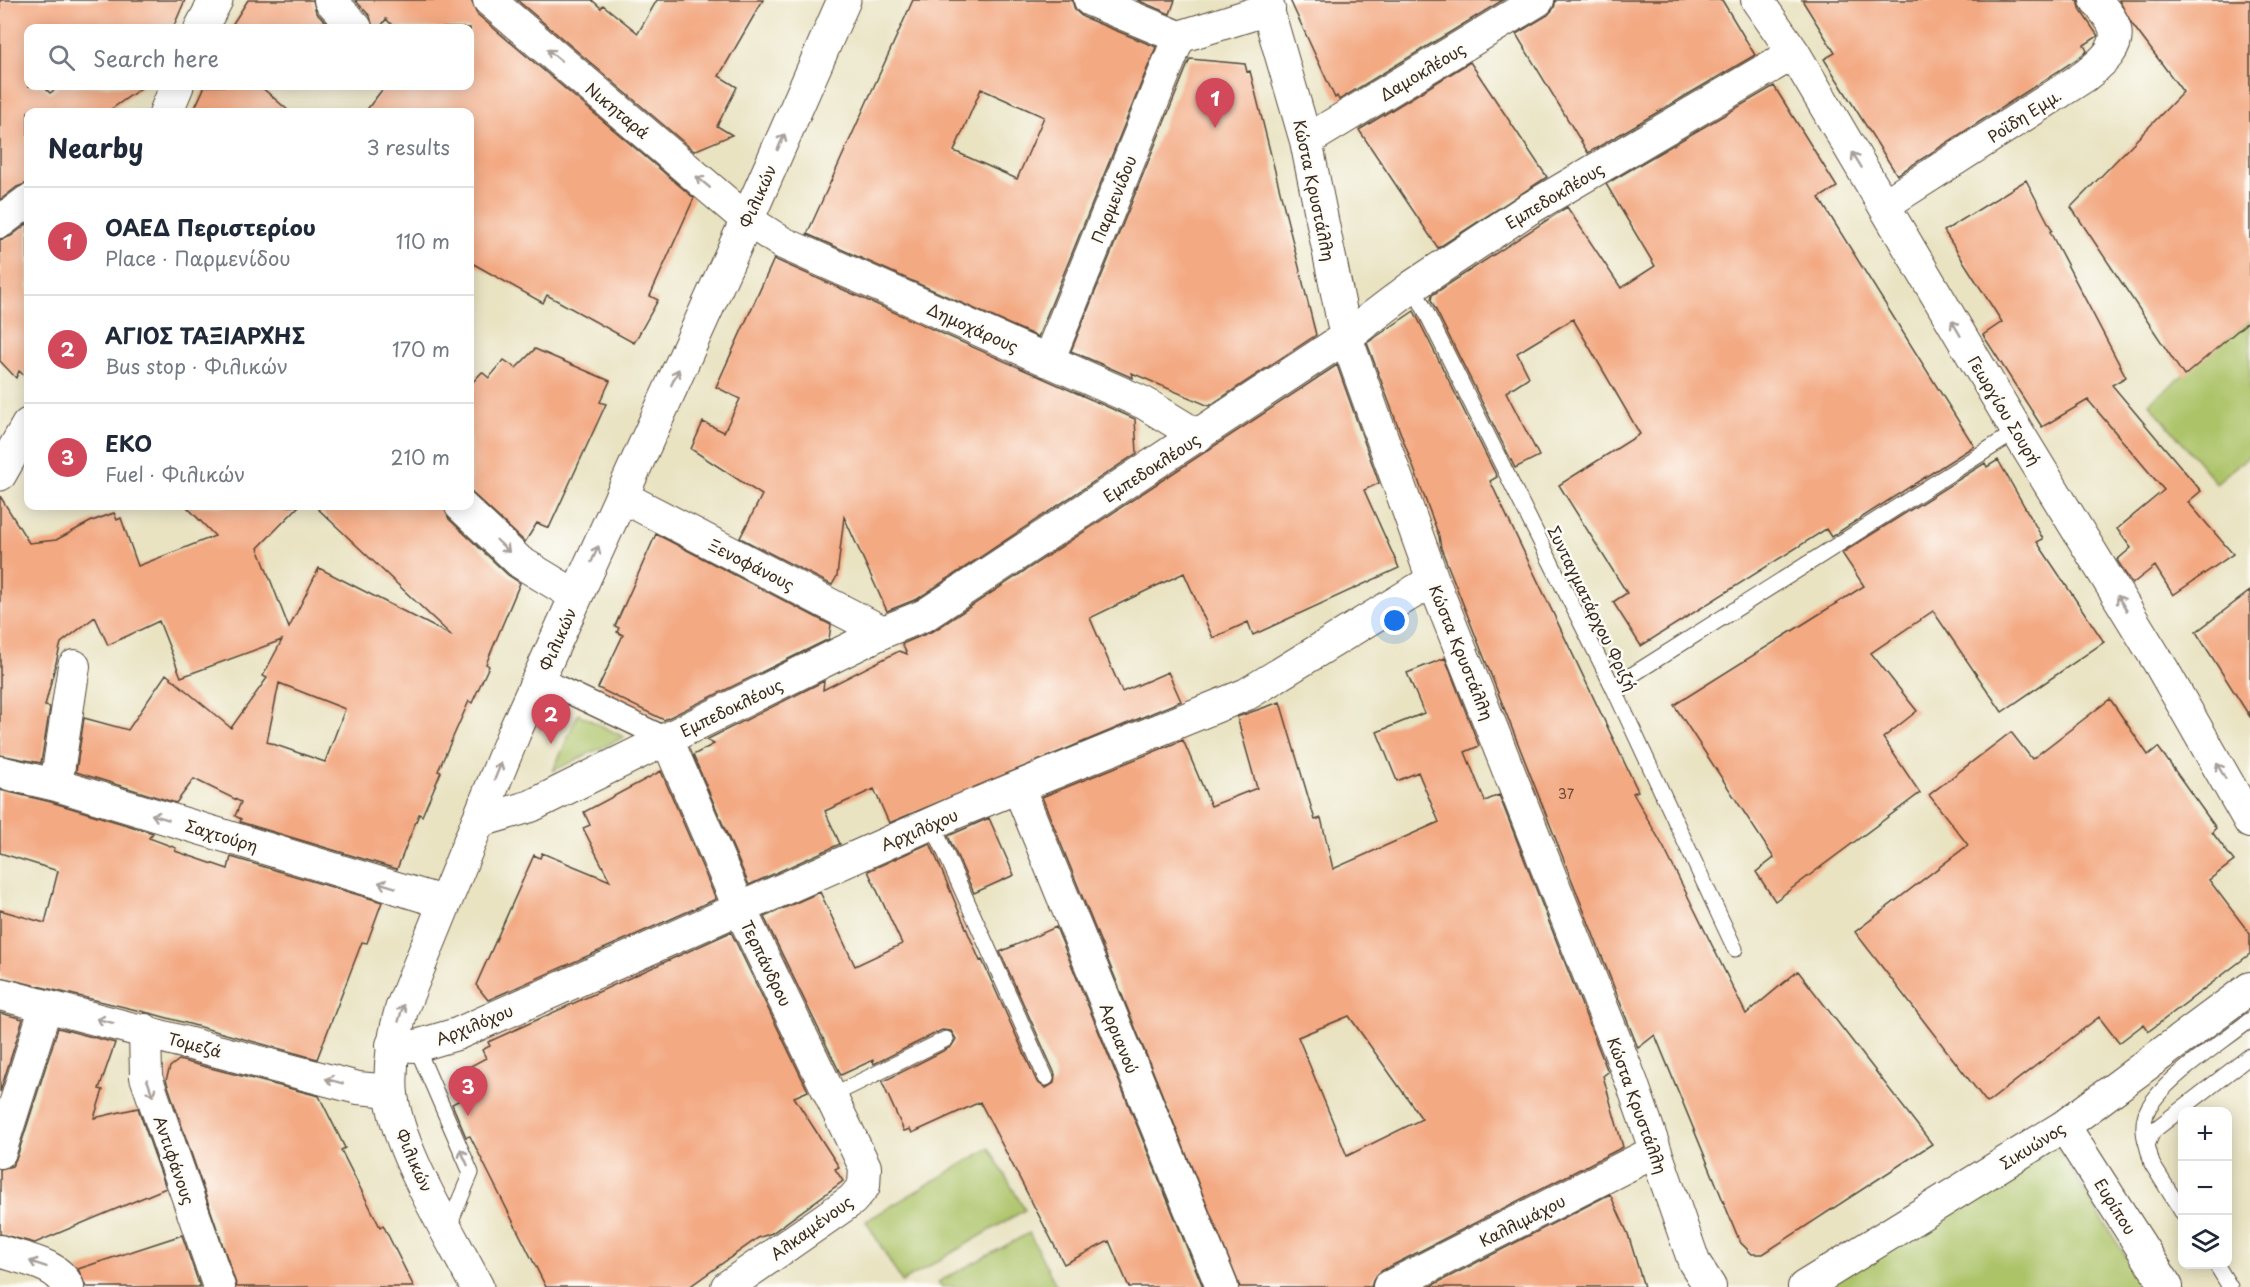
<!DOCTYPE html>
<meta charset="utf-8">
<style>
:root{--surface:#fff;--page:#f6f6f7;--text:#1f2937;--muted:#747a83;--line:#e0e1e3;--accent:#d1495b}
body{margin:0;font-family:"Playpen Sans",sans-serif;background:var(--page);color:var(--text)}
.controls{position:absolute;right:18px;bottom:18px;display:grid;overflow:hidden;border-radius:12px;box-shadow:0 3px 15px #0003}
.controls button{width:54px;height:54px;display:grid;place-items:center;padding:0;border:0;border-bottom:2px solid var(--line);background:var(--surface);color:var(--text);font:30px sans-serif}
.you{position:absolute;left:1395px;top:621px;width:21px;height:21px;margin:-15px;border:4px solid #fff;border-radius:50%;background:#1a73e8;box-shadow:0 0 0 9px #1a73e833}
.badge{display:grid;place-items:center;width:39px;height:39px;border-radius:50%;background:var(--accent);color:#fff;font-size:20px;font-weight:700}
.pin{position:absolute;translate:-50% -50px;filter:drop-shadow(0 2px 3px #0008)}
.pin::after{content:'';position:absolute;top:32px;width:21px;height:18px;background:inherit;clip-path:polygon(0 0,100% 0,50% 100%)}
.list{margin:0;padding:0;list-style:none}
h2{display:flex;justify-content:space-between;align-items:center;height:78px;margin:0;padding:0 24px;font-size:26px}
h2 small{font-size:20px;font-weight:400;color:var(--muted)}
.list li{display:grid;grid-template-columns:39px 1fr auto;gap:18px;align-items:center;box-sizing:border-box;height:108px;padding:0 24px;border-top:2px solid var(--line)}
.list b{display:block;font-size:22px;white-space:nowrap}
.list p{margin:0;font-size:20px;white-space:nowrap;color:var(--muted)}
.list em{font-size:20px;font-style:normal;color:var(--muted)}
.icon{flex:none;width:33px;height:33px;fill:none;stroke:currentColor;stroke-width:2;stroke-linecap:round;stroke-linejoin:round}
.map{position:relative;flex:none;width:2250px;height:1287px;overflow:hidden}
.search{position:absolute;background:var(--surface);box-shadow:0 3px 15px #0003;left:24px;top:24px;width:450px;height:66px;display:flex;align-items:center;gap:15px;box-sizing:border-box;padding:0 21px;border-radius:12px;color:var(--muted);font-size:22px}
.panel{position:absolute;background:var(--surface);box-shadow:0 3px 15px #0003;left:24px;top:108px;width:450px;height:402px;border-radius:12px}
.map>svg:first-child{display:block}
.green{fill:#acc368;stroke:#747643;stroke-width:1.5}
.building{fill:#f3a982;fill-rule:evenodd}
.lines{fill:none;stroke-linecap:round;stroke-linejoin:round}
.service-casing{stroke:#554637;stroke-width:17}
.pedestrian-casing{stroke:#554637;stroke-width:25}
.minor-casing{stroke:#554637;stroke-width:34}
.tertiary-casing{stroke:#554637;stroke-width:35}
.service{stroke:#fff;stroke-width:15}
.pedestrian{stroke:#fff;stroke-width:22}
.minor{stroke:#fff;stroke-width:32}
.tertiary{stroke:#fff;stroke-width:33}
.oneway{stroke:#a79f9a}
.labels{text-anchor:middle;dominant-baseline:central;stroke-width:5;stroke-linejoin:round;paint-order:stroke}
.number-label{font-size:14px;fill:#694a37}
.street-label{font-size:16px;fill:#3b2a1e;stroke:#fdfcf7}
</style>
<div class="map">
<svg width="2250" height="1287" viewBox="0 0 2250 1287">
<rect width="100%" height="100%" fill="#fdfcf7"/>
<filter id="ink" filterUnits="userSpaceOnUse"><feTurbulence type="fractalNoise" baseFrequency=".0167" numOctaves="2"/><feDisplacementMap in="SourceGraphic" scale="12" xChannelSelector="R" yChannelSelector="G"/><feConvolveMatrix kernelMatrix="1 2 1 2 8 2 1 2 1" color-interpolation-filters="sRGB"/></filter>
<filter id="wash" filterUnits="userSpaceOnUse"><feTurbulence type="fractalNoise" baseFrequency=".008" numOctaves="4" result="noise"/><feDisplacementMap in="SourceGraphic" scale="24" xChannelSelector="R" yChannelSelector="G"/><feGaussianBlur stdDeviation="1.35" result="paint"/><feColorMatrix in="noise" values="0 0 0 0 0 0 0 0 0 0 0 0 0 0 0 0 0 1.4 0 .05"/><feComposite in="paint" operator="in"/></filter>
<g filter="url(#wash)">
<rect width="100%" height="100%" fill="#e9e3c2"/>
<!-- green -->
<path class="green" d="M 2250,320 L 2250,455 L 2216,483 L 2149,403 Z
M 578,714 L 624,737 L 553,771 Z
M 2054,1143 L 2145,1287 L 1824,1287 Z
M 989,1148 L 1025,1210 L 902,1282 L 866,1221 Z
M 1029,1233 L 1057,1287 L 941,1287 L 938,1282 Z"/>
<g id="blocks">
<!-- building -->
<path class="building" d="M 0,0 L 185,0 L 173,28 L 28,28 L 28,86 L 43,86 L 50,93 L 60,86 L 144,86 L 107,112 L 28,112 L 28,183 L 17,187 L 0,200 Z
M 248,0 L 313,0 L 316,12 L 332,28 L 230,28 Z
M 355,0 L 471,0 L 477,14 L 694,198 L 650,296 L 658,300 L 634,343 L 547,295 L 543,303 L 470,262 L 470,112 L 365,112 L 385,86 L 470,86 L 470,28 L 395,28 L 386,19 L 380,28 L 373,28 L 370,16 Z
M 517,0 L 592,0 L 601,8 L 603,5 L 638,33 L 657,0 L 763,0 L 719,76 L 737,87 L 717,126 L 732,135 L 694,151 Z
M 913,0 L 1072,0 L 1075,10 L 1083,17 L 1156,47 L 1038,337 L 807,234 ZM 981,89 L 1044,117 L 1017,179 L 954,151 Z
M 1137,0 L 1175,0 L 1170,14 Z
M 1290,0 L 1503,0 L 1339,100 L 1337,96 L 1335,98 Z
M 1556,0 L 1722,0 L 1755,55 L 1588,153 L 1516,34 L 1548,15 L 1554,8 Z
M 1802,0 L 2078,0 L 2081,11 L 2098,36 L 2084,45 L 2087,51 L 2074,61 L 1897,175 L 1824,59 L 1835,53 Z
M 2119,0 L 2250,0 L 2250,320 L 2184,376 L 2071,207 L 2183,92 L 2132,24 Z
M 1190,59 L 1245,64 L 1247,72 L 1250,71 L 1316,335 L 1209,406 L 1132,373 L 1133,378 L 1071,351 Z
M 1470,62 L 1547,177 L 1438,248 L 1359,130 Z
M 205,86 L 260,86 L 290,112 L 193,112 Z
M 1774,86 L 1837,187 L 1819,198 L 1974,446 L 1831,537 L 1826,529 L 1641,646 L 1613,602 L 1627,593 L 1559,485 L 1640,434 L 1573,319 L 1517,353 L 1529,377 L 1506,392 L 1539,456 L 1515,468 L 1431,300 L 1432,295 L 1567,207 L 1621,288 L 1655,266 L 1606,184 Z
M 2026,180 L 2052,230 L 2050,232 L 2126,377 L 2112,385 L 2201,491 L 2188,502 L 2233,554 L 2173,595 L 2155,566 L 2132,584 L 2117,560 L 2131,548 L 2117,529 L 2164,490 L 2088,400 L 2042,427 L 1983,335 L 2002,322 L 1944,231 Z
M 28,223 L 28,379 L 19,371 L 16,378 L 0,361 L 0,240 L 11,236 Z
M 774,259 L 1135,419 L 1137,453 L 917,599 L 887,611 L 844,517 L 837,576 L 832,585 L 740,538 L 762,495 L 691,449 L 703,422 L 724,432 L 740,399 L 716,387 Z
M 1414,311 L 1497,477 L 1490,481 L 1638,791 L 1633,793 L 1664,848 L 1746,1014 L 1798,971 L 1932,1144 L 1763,1254 L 1752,1254 L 1740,1242 L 1655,1035 L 1638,1048 L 1441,548 L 1439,536 L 1367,343 Z
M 535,349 L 610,381 L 600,402 L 606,404 L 549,528 L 537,523 L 525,542 L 470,491 L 470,385 L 482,372 L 489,378 L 504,360 L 516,368 Z
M 1337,365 L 1379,483 L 1364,490 L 1399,568 L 1253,635 L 1248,622 L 1213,638 L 1184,573 L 1152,588 L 1090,618 L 1122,692 L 1168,672 L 1181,701 L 889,823 L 874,789 L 825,811 L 840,844 L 749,885 L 693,755 L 714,744 L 706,740 L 824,681 L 823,690 L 899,651 L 907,654 L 902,644 L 935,630 Z
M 1998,460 L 2043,539 L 2037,542 L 2104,642 L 2002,712 L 1933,611 L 1871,653 L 1917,711 L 1883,738 L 1920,793 L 1775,901 L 1756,872 L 1774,858 L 1674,705 L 1864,586 L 1842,553 L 1985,463 L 1987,467 Z
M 0,496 L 29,543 L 56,540 L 92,521 L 114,513 L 117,520 L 121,518 L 138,566 L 215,536 L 186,506 L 299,506 L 258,548 L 289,628 L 319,568 L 452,636 L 315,506 L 444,506 L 449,519 L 508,575 L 520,583 L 486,664 L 489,666 L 472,703 L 469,701 L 438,771 L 441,772 L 422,816 L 419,814 L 397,869 L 240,822 L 241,819 L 235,816 L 241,802 L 194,779 L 176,803 L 76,772 L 84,718 L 128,730 L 166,674 L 231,728 L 267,678 L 263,676 L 282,640 L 181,677 L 159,621 L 108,645 L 95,617 L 61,643 L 45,706 L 50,707 L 41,763 L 0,755 ZM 279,683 L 345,709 L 325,762 L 267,742 Z
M 656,534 L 831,625 L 829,639 L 664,720 L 598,688 L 623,635 L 617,632 L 619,628 L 615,626 Z
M 2250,591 L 2250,717 L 2196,632 Z
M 1445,658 L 1479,746 L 1465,752 L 1485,801 L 1499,795 L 1608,1072 L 1603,1076 L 1623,1147 L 1381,1271 L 1374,1278 L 1371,1287 L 1240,1287 L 1042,797 L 1183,740 L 1211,806 L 1257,788 L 1237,717 L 1280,702 L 1315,820 L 1321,818 L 1333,869 L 1439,822 L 1418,772 L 1397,781 L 1377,732 L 1424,713 L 1407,673 ZM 1349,1016 L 1422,1119 L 1347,1156 L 1298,1037 Z
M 2110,699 L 2148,755 L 2158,747 L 2216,828 L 2212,832 L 2234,861 L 2209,880 L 2250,934 L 2250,954 L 2149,1031 L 2144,1024 L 2119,1043 L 2099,1017 L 1987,1103 L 1855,932 L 1968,845 L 1929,795 L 2011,732 L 2032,759 Z
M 661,771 L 716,899 L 488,1000 L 476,985 L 534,855 L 540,858 L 542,853 L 610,881 L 583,828 L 590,825 L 584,812 Z
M 0,790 L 51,802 L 153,833 L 149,838 L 176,848 L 175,851 L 228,869 L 231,857 L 382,902 L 367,943 L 362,942 L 317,1059 L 153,1014 L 0,977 L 0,910 L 45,923 L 58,871 L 0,853 Z
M 989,818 L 1014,875 L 974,893 L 948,836 Z
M 930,843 L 980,961 L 982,960 L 1037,1082 L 1046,1088 L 1054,1083 L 1055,1074 L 1000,952 L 1056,927 L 1203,1287 L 1129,1287 L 1109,1241 L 1064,1264 L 980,1102 L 912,1133 L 910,1129 L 904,1131 L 882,1082 L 951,1047 L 956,1039 L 951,1031 L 942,1030 L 874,1064 L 873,1060 L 841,1075 L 764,917 L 820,892 L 855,966 L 902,944 L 868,871 Z
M 731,932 L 808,1091 L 794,1097 L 839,1167 L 835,1169 L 843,1181 L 772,1233 L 758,1238 L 689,1287 L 546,1287 L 470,1136 L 466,1137 L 452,1104 L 476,1092 L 465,1069 L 486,1058 L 482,1050 L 490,1046 L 488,1042 Z
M 0,1013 L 23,1019 L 0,1092 Z
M 58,1028 L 115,1043 L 99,1089 L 103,1090 L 94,1118 L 138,1108 L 166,1188 L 35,1243 L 0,1234 L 0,1169 L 12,1166 L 17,1157 Z
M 179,1060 L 319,1096 L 345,1148 L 341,1150 L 380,1227 L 383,1225 L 414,1287 L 237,1287 L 166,1080 L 170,1067 Z
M 1610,1194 L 1628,1234 L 1644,1287 L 1429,1287 Z
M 182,1235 L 200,1287 L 86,1287 L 78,1269 Z"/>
</g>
</g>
<g filter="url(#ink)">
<use href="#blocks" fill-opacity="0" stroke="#554637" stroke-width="1.5"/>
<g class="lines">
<!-- service casing -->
<g class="service-casing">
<path id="service" d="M 1413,286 L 1613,687 L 1735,949
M 1613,687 L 2017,431
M 932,823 L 1046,1078
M 416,1046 L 471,1173 L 447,1230
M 831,1096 L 946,1039
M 2147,1145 C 2142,1130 2142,1115 2153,1101 C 2175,1071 2220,1044 2250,1020
M 2182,1212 L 2152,1164 L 2147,1145 L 2153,1131 L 2250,1056
M 2216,1264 L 2230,1287"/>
</g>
<!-- pedestrian casing -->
<g class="pedestrian-casing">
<path id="pedestrian" d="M 539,678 L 667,739"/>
</g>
<!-- minor casing -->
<g class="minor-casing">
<path id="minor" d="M 330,0 L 356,28
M 489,0 L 747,220 L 783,243 L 1144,403 L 1198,436
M 1090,0 L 1179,37 L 1269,9
M 1265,0 L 1306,141 L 1346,337 L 1433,580 L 1632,1083 L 1694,1262 L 1710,1287
M 1757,0 L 1794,53 L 2017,431 L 2162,668 L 2250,822
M 1306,141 L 1538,0
M 1884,205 L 2085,76 C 2098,65 2120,50 2115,29 C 2113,20 2102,8 2096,0
M 0,222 L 28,201
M 1048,361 L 1179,37
M 621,496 L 883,632
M 461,506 L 520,562 L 576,596
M 667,739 L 739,907 L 865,1167 L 864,1186 L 852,1200 L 727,1287
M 0,772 L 56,785 L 443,902
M 56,785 L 74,666
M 1019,789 L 1222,1287
M 477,822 L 531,806 L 883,632 L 925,615 L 1346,337 L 1413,286 L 1527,210 L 1794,53
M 0,994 L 358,1088 L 391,1091
M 145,1030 L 146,1077 L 219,1287
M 392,1045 L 416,1046 L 457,1034 L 957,812 L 1247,694 L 1433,580
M 2064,1126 L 2167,1287
M 0,1152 L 46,1006
M 0,1251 C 22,1259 58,1263 68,1287
M 1389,1287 L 1654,1152
M 1804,1287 L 2064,1126 L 2250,988"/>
</g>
<!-- tertiary casing -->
<g class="tertiary-casing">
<path id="tertiary" d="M 201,28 L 216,0
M 166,112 L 177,86
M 0,474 L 28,425
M 477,1287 C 451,1236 394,1145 391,1089 C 390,1061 394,1035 402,1008 L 514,733 L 747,220 L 844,0"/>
</g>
<!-- service -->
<use href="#service" class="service"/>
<!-- pedestrian -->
<use href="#pedestrian" class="pedestrian"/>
<!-- minor -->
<use href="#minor" class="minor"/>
<!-- tertiary -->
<use href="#tertiary" class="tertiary"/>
</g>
<!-- one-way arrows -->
<defs><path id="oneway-shaft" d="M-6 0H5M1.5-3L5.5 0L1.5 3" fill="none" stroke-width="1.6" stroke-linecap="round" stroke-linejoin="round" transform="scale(1.5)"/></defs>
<g class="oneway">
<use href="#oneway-shaft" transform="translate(554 55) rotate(-140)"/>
<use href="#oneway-shaft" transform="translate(781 142) rotate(-66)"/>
<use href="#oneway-shaft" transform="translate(1857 160) rotate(-121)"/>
<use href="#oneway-shaft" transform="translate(703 182) rotate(-140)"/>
<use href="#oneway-shaft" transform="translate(1956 328) rotate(-120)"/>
<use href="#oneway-shaft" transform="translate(675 377) rotate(-65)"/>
<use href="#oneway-shaft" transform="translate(503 546) rotate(44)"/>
<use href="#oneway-shaft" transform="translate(595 554) rotate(-66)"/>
<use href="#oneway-shaft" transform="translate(2122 603) rotate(-121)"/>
<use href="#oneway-shaft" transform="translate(498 771) rotate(-68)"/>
<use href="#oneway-shaft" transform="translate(2221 771) rotate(-120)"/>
<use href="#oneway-shaft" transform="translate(160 817) rotate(-163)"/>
<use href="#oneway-shaft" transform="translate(387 885) rotate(-163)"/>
<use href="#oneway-shaft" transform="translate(401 1013) rotate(-74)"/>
<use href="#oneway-shaft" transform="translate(105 1021) rotate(-166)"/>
<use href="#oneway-shaft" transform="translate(334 1081) rotate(-165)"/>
<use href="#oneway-shaft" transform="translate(150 1088) rotate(71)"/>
<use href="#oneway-shaft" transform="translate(464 1157) rotate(-114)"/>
<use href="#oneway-shaft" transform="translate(38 1264) rotate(-161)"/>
</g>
</g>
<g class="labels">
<!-- number labels -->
<g class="number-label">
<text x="1566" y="793">37</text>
</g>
<!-- street labels -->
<g class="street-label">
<text transform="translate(1422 71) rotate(-31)">Δαμοκλέους</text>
<text transform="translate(618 110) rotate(40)">Νικηταρά</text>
<text transform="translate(2024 115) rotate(-33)">Ροϊδη Εμμ.</text>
<text transform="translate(1315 190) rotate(78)">Κώστα Κρυστάλλη</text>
<text transform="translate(1554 195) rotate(-31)">Εμπεδοκλέους</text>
<text transform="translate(757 196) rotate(-66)">Φιλικών</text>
<text transform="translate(1113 199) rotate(-68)">Παρμενίδου</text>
<text transform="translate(973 327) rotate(24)">Δημοχάρους</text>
<text transform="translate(2005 410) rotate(59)">Γεωργίου Σουρή</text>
<text transform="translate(1151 467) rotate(-33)">Εμπεδοκλέους</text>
<text transform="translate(752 564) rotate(27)">Ξενοφάνους</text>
<text transform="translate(1593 608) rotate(64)">Συνταγματάρχου Φριζή</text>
<text transform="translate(557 639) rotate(-66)">Φιλικών</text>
<text transform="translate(1462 652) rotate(68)">Κώστα Κρυστάλλη</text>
<text transform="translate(731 707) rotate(-26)">Εμπεδοκλέους</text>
<text transform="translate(919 829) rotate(-23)">Αρχιλόχου</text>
<text transform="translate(222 835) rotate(17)">Σαχτούρη</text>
<text transform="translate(767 963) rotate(64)">Τερπάνδρου</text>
<text transform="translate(474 1024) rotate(-22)">Αρχιλόχου</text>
<text transform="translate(1120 1038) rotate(68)">Αρριανού</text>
<text transform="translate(195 1044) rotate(15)">Τομεζά</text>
<text transform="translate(1638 1105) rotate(70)">Κώστα Κρυστάλλη</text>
<text transform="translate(2032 1145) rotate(-32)">Σικυώνος</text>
<text transform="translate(175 1160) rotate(71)">Αντιφάνους</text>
<text transform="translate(415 1160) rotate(66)">Φιλικών</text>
<text transform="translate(2116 1206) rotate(58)">Ευρίπου</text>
<text transform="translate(1522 1220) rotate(-27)">Καλλιμάχου</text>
<text transform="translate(811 1227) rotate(-36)">Αλκαμένους</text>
</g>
</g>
</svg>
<div class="controls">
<button>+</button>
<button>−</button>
<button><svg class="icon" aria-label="layers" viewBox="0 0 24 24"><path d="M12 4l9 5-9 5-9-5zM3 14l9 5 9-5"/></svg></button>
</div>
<div class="you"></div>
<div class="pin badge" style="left:1215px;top:128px">1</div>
<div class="pin badge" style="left:551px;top:744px">2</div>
<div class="pin badge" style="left:468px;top:1116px">3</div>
<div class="search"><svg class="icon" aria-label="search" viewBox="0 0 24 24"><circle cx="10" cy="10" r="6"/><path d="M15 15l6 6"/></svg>Search here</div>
<section class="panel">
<h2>Nearby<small>3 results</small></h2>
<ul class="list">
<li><span class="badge">1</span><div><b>ΟΑΕΔ Περιστερίου</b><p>Place · Παρμενίδου</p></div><em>110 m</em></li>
<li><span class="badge">2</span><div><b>ΑΓΙΟΣ ΤΑΞΙΑΡΧΗΣ</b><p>Bus stop · Φιλικών</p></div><em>170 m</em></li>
<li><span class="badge">3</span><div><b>EKO</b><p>Fuel · Φιλικών</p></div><em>210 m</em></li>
</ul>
</section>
</div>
